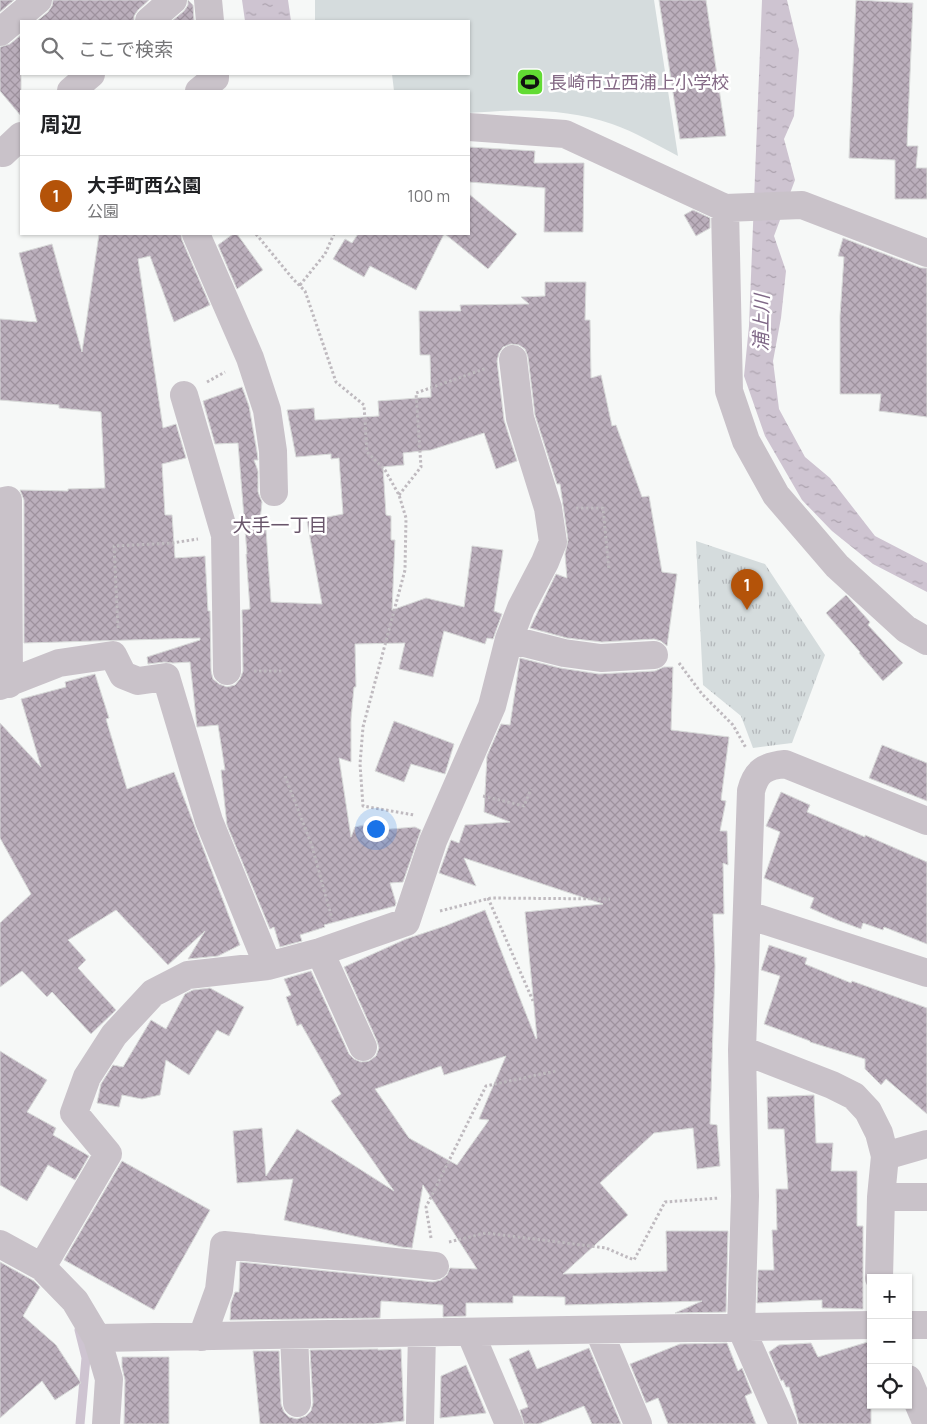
<!DOCTYPE html>
<html lang="ja">
<meta charset="utf-8">
<style>
:root{--surface:#fff;--page:#f6f6f6;--text:#202124;--muted:#757577;--line:#e0e0e0;--accent:#b45309}
body{margin:0;font-family:Manrope,"Noto Sans JP",sans-serif;background:var(--page);color:var(--text)}
.controls{position:absolute;right:15px;bottom:15px;display:grid;overflow:hidden;border-radius:0px;box-shadow:0 1px 4px #0004}
.controls button{width:45px;height:45px;display:grid;place-items:center;padding:0;border:0;border-bottom:1px solid var(--line);background:var(--surface);color:var(--text);font:25px sans-serif}
.you{position:absolute;left:375px;top:828px;width:18px;height:18px;margin:-12px;border:4px solid #fff;border-radius:50%;background:#1a73e8;box-shadow:0 0 0 8px #1a73e833}
.badge{display:grid;place-items:center;width:32px;height:32px;border-radius:50%;background:var(--accent);color:#fff;font-size:16px;font-weight:700}
.pin{position:absolute;translate:-50% -41px;filter:drop-shadow(0 1px 2px #0008)}
.pin::after{content:'';position:absolute;top:26px;width:18px;height:15px;background:inherit;clip-path:polygon(0 0,100% 0,50% 100%)}
.list{margin:0;padding:0;list-style:none}
h2{display:flex;justify-content:space-between;align-items:center;height:65px;margin:0;padding:0 20px;font-size:21px}
h2 small{font-size:16px;font-weight:400;color:var(--muted)}
.list li{display:grid;grid-template-columns:32px 1fr auto;gap:15px;align-items:center;box-sizing:border-box;height:80px;padding:0 20px;border-top:1px solid var(--line)}
.list b{display:block;font-size:19px;white-space:nowrap}
.list p{margin:0;font-size:16px;white-space:nowrap;color:var(--muted)}
.list em{font-size:16px;font-style:normal;color:var(--muted)}
.icon{flex:none;width:28px;height:28px;fill:none;stroke:currentColor;stroke-width:2;stroke-linecap:round;stroke-linejoin:round}
.map{position:relative;flex:none;width:927px;height:1424px;overflow:hidden}
.search{position:absolute;background:var(--surface);box-shadow:0 1px 4px #0004;left:20px;top:20px;width:450px;height:55px;display:flex;align-items:center;gap:12px;box-sizing:border-box;padding:0 18px;border-radius:0px;color:var(--muted);font-size:19px}
.panel{position:absolute;background:var(--surface);box-shadow:0 1px 4px #0004;left:20px;top:90px;width:450px;height:145px;border-radius:0px}
.map>svg:first-child{display:block}
.grass{fill:url(#grass-tufts)}
.garden{fill:#d5dcdd}
.water{fill:url(#water-ripples)}
.lines{fill:none;stroke-linecap:round;stroke-linejoin:round}
.stream{stroke:#cec4d1;stroke-width:9}
.building{fill:url(#building-cross-hatch);stroke:#d8dad9;fill-rule:evenodd}
.path{stroke:#bfbabf;stroke-width:3;stroke-dasharray:2.5 2.5;stroke-linecap:butt}
.minor{stroke:#c9c2c9;stroke-width:28}
.labels{text-anchor:middle;dominant-baseline:central;stroke-width:5;stroke-linejoin:round;paint-order:stroke}
.poi-label{font-size:18px;fill:#846985;stroke:#fff;text-anchor:start}
.water-label{font-size:19px;font-style:italic;fill:#806988;stroke:#fff}
.neighbourhood-label{font-size:19px;fill:#69566b;stroke:#fff}
</style>
<div class="map">
<svg width="927" height="1424" viewBox="0 0 927 1424">
<defs>
<pattern id="grass-tufts" width="24" height="20" patternUnits="userSpaceOnUse" patternTransform="scale(1.25)"><rect width="24" height="20" fill="#d5dcdd"/><path d="M3 7l-1-3M5 7V3M7 7l1-3M15 17l-1-3M17 17v-4M19 17l1-3" fill="none" stroke="#b2b6b9"/></pattern>
<pattern id="water-ripples" width="26" height="14" patternUnits="userSpaceOnUse" patternTransform="scale(1.25)"><rect width="26" height="14" fill="#cec4d1"/><path d="M2 4q2-2 4 0t4 0M15 11q2-2 4 0t4 0" fill="none" stroke="#ada3af"/></pattern>
<pattern id="building-cross-hatch" width="8" height="8" patternUnits="userSpaceOnUse" patternTransform="scale(1.25)"><rect width="8" height="8" fill="#bbafbc"/><path d="M0 0l8 8M0 8l8-8" fill="none" stroke="#9e929e"/></pattern>
</defs>
<rect width="100%" height="100%" fill="#f6f8f7"/>
<!-- grass -->
<path class="grass" d="M 696,541 L 765,564 L 825,655 L 792,743 L 753,748 L 741,716 L 703,685 Z"/>
<!-- garden -->
<path class="garden" d="M 315,0 L 654,0 L 678,156 C 657,145 635,132 612,124 C 566,108 517,109 469,113 L 469,91 L 394,91 L 392,74 L 469,74 L 469,21 L 315,21 Z"/>
<!-- water -->
<path class="water" d="M 242,0 L 288,0 L 291,21 L 245,21 Z
M 762,0 L 787,0 L 799,50 L 794,116 L 784,139 L 795,180 L 774,236 L 786,271 L 781,318 L 773,361 L 779,409 L 805,457 L 830,478 L 875,536 L 927,563 L 927,592 L 873,564 L 832,531 L 802,500 L 765,436 L 744,376 L 749,326 Z"/>
<g class="lines">
<!-- stream -->
<path class="stream" d="M 79,1330 L 86,1358 L 80,1424"/>
</g>
<!-- building -->
<path class="building" d="M 0,0 L 14,0 L 0,12 Z
M 53,0 L 149,0 L 138,10 L 134,16 L 134,21 L 37,21 L 48,12 L 52,6 Z
M 188,0 L 193,5 L 194,21 L 172,21 L 184,11 L 188,5 Z
M 659,0 L 706,0 L 726,136 L 680,139 Z
M 856,0 L 913,3 L 907,146 L 918,146 L 916,168 L 927,168 L 927,199 L 895,199 L 895,160 L 849,158 Z
M 21,35 L 21,116 L 0,91 L 0,47 L 10,44 Z
M 469,147 L 535,151 L 534,163 L 584,163 L 583,232 L 544,232 L 545,188 L 469,182 Z
M 469,194 L 517,234 L 488,269 L 445,234 L 469,234 Z
M 693,210 L 710,218 L 710,228 L 696,236 L 684,215 Z
M 99,234 L 181,234 L 182,240 L 210,305 L 174,322 L 150,256 L 138,259 L 163,428 L 176,424 L 186,458 L 162,464 L 165,515 L 172,515 L 175,558 L 205,556 L 208,611 L 210,611 L 211,671 L 213,679 L 219,684 L 227,687 L 235,685 L 240,679 L 243,671 L 242,610 L 250,609 L 246,554 L 247,554 L 238,443 L 215,444 L 203,401 L 242,387 L 249,406 L 257,452 L 258,460 L 254,460 L 258,471 L 258,492 L 262,502 L 259,530 L 266,530 L 271,602 L 322,604 L 307,521 L 343,514 L 339,458 L 331,459 L 331,454 L 296,457 L 287,410 L 314,408 L 315,420 L 379,416 L 378,401 L 431,397 L 430,355 L 420,355 L 419,311 L 461,311 L 460,305 L 529,304 L 521,297 L 545,296 L 545,282 L 586,282 L 585,320 L 590,320 L 591,378 L 601,375 L 612,426 L 616,425 L 642,497 L 649,496 L 662,572 L 677,574 L 667,646 L 661,641 L 654,639 L 602,642 L 567,638 L 530,628 L 556,574 L 567,578 L 565,554 L 568,540 L 560,484 L 557,484 L 535,415 L 528,357 L 525,349 L 519,345 L 511,344 L 503,347 L 499,353 L 497,361 L 504,420 L 517,461 L 496,469 L 484,433 L 431,450 L 403,453 L 404,465 L 383,467 L 386,515 L 391,516 L 391,540 L 395,540 L 392,610 L 426,598 L 464,607 L 472,546 L 503,550 L 494,611 L 502,614 L 493,639 L 487,638 L 485,644 L 444,631 L 433,677 L 399,669 L 405,643 L 355,644 L 356,687 L 354,687 L 351,719 L 351,762 L 339,758 L 351,837 L 355,827 L 377,822 L 378,830 L 415,827 L 421,830 L 403,882 L 390,883 L 396,903 L 395,906 L 324,925 L 325,927 L 300,935 L 302,941 L 280,947 L 274,927 L 270,929 L 227,825 L 221,770 L 225,770 L 218,725 L 197,727 L 190,662 L 173,663 L 164,662 L 148,664 L 147,657 L 200,640 L 200,638 L 24,643 L 24,500 L 20,490 L 68,491 L 68,489 L 105,488 L 101,412 L 59,408 L 59,405 L 0,400 L 0,319 L 37,322 L 19,253 L 52,244 L 82,352 Z
M 233,234 L 237,234 L 263,270 L 237,289 L 218,245 Z
M 358,234 L 444,234 L 416,290 L 370,266 L 364,277 L 333,259 L 345,239 L 352,243 Z
M 843,238 L 921,268 L 927,268 L 927,417 L 879,411 L 881,394 L 840,394 L 840,316 L 844,257 L 838,256 Z
M 846,595 L 870,622 L 868,625 L 903,663 L 883,681 L 859,653 L 860,652 L 826,613 Z
M 520,658 L 560,668 L 599,674 L 655,671 L 664,667 L 673,667 L 671,730 L 729,737 L 721,800 L 726,801 L 720,831 L 727,831 L 728,865 L 723,863 L 724,914 L 713,914 L 715,967 L 710,1124 L 717,1125 L 720,1166 L 697,1169 L 693,1128 L 654,1133 L 600,1183 L 628,1215 L 563,1274 L 667,1271 L 666,1231 L 728,1231 L 726,1312 L 675,1313 L 702,1301 L 565,1305 L 565,1297 L 513,1296 L 513,1303 L 466,1303 L 466,1316 L 443,1317 L 443,1305 L 381,1301 L 380,1318 L 230,1320 L 231,1303 L 235,1292 L 239,1292 L 240,1262 L 433,1282 L 441,1280 L 447,1275 L 450,1268 L 477,1269 L 423,1185 L 412,1248 L 402,1247 L 284,1220 L 293,1179 L 237,1183 L 233,1131 L 262,1128 L 266,1176 L 297,1129 L 394,1191 L 331,1101 L 341,1094 L 301,1024 L 297,1026 L 286,997 L 291,995 L 284,979 L 311,971 L 349,1054 L 354,1059 L 361,1062 L 369,1061 L 376,1056 L 379,1048 L 377,1041 L 344,967 L 406,939 L 445,926 L 485,910 L 536,1039 L 537,1038 L 525,912 L 603,904 L 464,858 L 476,886 L 439,873 L 451,840 L 459,843 L 465,825 L 510,822 L 484,812 L 487,756 L 501,724 L 510,725 ZM 506,1056 L 479,1119 L 489,1120 L 457,1165 L 409,1138 L 375,1089 L 441,1066 L 444,1075 Z
M 95,674 L 109,718 L 106,719 L 127,789 L 174,772 L 240,945 L 218,956 L 188,959 L 205,931 L 168,965 L 116,910 L 68,940 L 86,960 L 78,968 L 116,1010 L 91,1034 L 52,992 L 47,997 L 22,971 L 0,987 L 0,923 L 31,894 L 0,838 L 0,723 L 41,767 L 21,699 L 66,687 L 65,682 Z
M 394,721 L 454,744 L 445,774 L 411,764 L 404,782 L 375,771 Z
M 882,745 L 927,763 L 927,801 L 869,778 Z
M 781,792 L 810,805 L 807,812 L 865,837 L 865,835 L 927,862 L 927,944 L 884,927 L 883,930 L 863,923 L 861,929 L 837,920 L 810,908 L 814,898 L 764,878 L 780,832 L 766,826 Z
M 769,945 L 807,958 L 805,964 L 851,983 L 852,981 L 927,1008 L 927,1114 L 886,1079 L 881,1085 L 865,1069 L 865,1059 L 810,1042 L 810,1041 L 764,1024 L 780,976 L 761,970 Z
M 210,988 L 244,1007 L 229,1036 L 217,1030 L 189,1075 L 166,1060 L 160,1095 L 142,1099 L 122,1095 L 119,1107 L 97,1103 L 101,1084 L 113,1065 L 123,1067 L 151,1020 L 166,1029 L 185,994 L 193,990 Z
M 0,1051 L 47,1080 L 27,1112 L 56,1128 L 53,1135 L 89,1156 L 75,1180 L 48,1165 L 27,1201 L 0,1185 Z
M 814,1095 L 816,1143 L 833,1143 L 831,1171 L 857,1171 L 857,1226 L 863,1226 L 863,1309 L 822,1308 L 822,1300 L 757,1303 L 758,1270 L 774,1270 L 772,1230 L 777,1230 L 776,1189 L 788,1189 L 784,1129 L 768,1129 L 767,1097 Z
M 122,1161 L 210,1210 L 154,1310 L 64,1260 Z
M 0,1262 L 34,1281 L 40,1287 L 23,1316 L 56,1345 L 81,1383 L 55,1400 L 42,1381 L 0,1418 Z
M 871,1341 L 871,1424 L 799,1424 L 789,1387 L 786,1387 L 783,1380 L 781,1381 L 769,1352 L 779,1345 L 811,1343 L 818,1357 Z
M 727,1343 L 738,1371 L 742,1368 L 752,1393 L 745,1396 L 756,1424 L 668,1424 L 658,1398 L 646,1403 L 630,1364 L 680,1344 Z
M 589,1348 L 621,1424 L 592,1424 L 584,1406 L 539,1424 L 524,1424 L 520,1410 L 528,1407 L 509,1359 L 529,1350 L 537,1369 Z
M 378,1349 L 378,1350 L 401,1349 L 404,1421 L 374,1424 L 260,1424 L 253,1351 L 279,1351 L 281,1404 L 284,1412 L 289,1417 L 297,1419 L 306,1416 L 311,1411 L 313,1403 L 310,1350 Z
M 122,1357 L 169,1357 L 169,1424 L 124,1424 L 125,1380 L 122,1367 Z
M 466,1365 L 486,1413 L 440,1418 L 441,1376 Z"/>
<g class="lines">
<!-- path -->
<path class="path" d="M 256,234 L 293,279 L 305,291 L 336,382 L 364,405 L 367,452 L 385,470 L 399,495 L 406,518 L 405,570 L 363,727 L 360,764 L 363,806 L 414,815
M 300,285 L 325,254 L 334,234
M 207,382 L 225,372
M 399,495 L 421,467 L 416,393 L 487,368
M 576,508 L 603,508 L 609,570
M 118,628 L 114,546 L 172,543 L 198,539
M 679,663 L 702,694 L 733,725 L 746,748
M 254,671 L 283,671
M 285,776 L 312,846 L 332,919
M 483,796 L 524,806 L 531,789
M 488,898 L 533,1001
M 440,911 L 491,898 L 610,899
M 431,1238 L 426,1207 L 486,1086 L 556,1071
M 449,1242 L 486,1233 L 606,1248 L 634,1260 L 665,1202 L 719,1198"/>
<!-- minor -->
<path class="minor" d="M 208,0 L 210,21
M 149,21 L 173,0
M 0,32 L 38,0
M 71,91 L 91,74
M 199,91 L 215,78 L 215,74
M 469,127 L 565,134 L 725,208 L 802,205 L 927,253
M 3,153 L 21,136
M 725,208 L 729,391 L 746,441 L 776,495 L 837,566 L 906,629 L 927,641
M 196,234 L 250,358 L 267,410 L 273,451 L 274,492
M 184,395 L 225,535 L 227,671
M 0,502 L 8,500 L 9,684
M 509,639 L 564,653 L 601,658 L 654,655
M 0,686 L 59,663 L 113,655 L 123,675 L 138,681 L 166,677 L 209,821 L 268,966
M 748,915 L 927,973
M 320,952 L 363,1047
M 742,1050 L 832,1085 L 854,1096 L 868,1111 L 879,1133 L 885,1156 L 881,1197 L 879,1278
M 885,1156 L 927,1144
M 881,1197 L 927,1197
M 0,1244 L 42,1267 L 75,1301 L 97,1338 L 109,1379 L 106,1424
M 42,1267 L 108,1154 L 74,1113 L 87,1077 L 114,1035 L 153,993 L 188,975 L 268,966 L 320,952 L 406,922 L 433,841 L 492,706 L 509,639 L 521,608 L 545,562 L 553,542 L 548,508 L 520,418 L 513,359
M 908,1325 L 927,1325
M 599,1331 L 638,1424
M 470,1332 L 509,1424
M 294,1335 L 297,1403
M 202,1337 L 219,1290 L 224,1245 L 435,1266
M 97,1338 L 871,1325
M 908,1379 L 927,1424
M 420,1424 L 422,1333
M 783,1424 L 741,1328 L 745,1196 L 742,1050 L 751,791 C 756,771 765,766 785,764 L 927,821"/>
</g>
<!-- icons -->
<defs>
<g id="stadium-square" transform="scale(1.4375)"><rect x="-9" y="-9" width="18" height="18" rx="4" fill="#61db33" stroke="#fff"/><path d="M0-5a6.5 5 0 1 0 0 10a6.5 5 0 1 0 0-10ZM-3.5-1.8h7v3.6h-7Z" fill="#111"/></g>
</defs>
<g fill-rule="evenodd">
<use href="#stadium-square" x="530" y="82"/>
</g>
<g class="labels">
<!-- poi labels -->
<g class="poi-label">
<text x="549" y="82">長崎市立西浦上小学校</text>
</g>
<!-- water labels -->
<g class="water-label">
<text transform="translate(761 323) rotate(-89)">浦上川</text>
</g>
<!-- neighbourhood labels -->
<g class="neighbourhood-label">
<text x="280" y="525">大手一丁目</text>
</g>
</g>
</svg>
<div class="controls">
<button>+</button>
<button>−</button>
<button><svg class="icon" aria-label="locate" viewBox="0 0 24 24"><circle cx="12" cy="12" r="6"/><path d="M12 2v4M12 18v4M2 12h4M18 12h4"/></svg></button>
</div>
<div class="you"></div>
<div class="pin badge" style="left:747px;top:610px">1</div>
<div class="search"><svg class="icon" aria-label="search" viewBox="0 0 24 24"><circle cx="10" cy="10" r="6"/><path d="M15 15l6 6"/></svg>ここで検索</div>
<section class="panel">
<h2>周辺<small></small></h2>
<ul class="list">
<li><span class="badge">1</span><div><b>大手町西公園</b><p>公園</p></div><em>100 m</em></li>
</ul>
</section>
</div>
